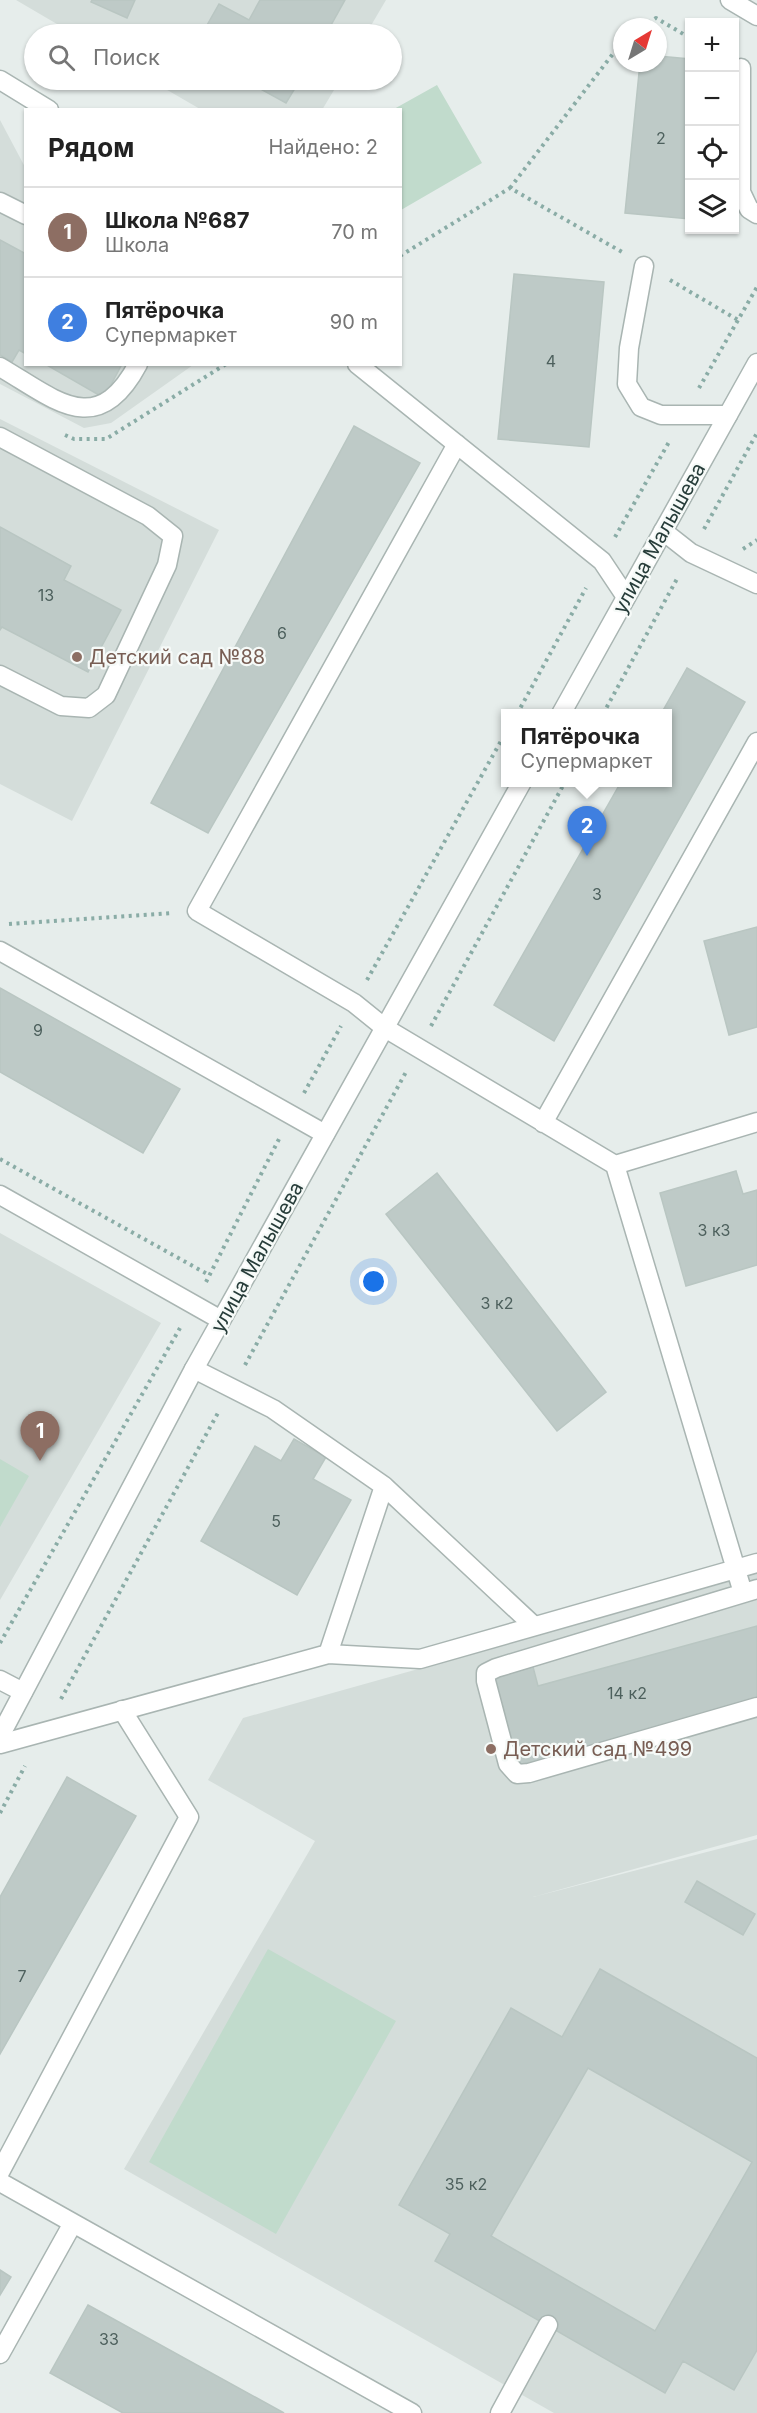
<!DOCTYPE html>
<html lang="ru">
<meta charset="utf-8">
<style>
:root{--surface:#fff;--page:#f2f2f2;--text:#222;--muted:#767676;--line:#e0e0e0;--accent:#1a73e8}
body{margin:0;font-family:Inter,sans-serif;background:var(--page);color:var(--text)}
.controls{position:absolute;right:18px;top:18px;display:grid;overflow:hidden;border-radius:0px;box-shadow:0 2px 4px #0004}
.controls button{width:54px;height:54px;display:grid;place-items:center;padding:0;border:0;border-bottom:2px solid var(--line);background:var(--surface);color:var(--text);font:30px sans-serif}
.compass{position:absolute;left:613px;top:18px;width:54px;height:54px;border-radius:50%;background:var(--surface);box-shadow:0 2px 4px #0004;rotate:38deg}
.you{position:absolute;left:374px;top:1282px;width:21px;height:21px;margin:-15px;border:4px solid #fff;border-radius:50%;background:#1a73e8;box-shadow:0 0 0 9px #1a73e833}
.badge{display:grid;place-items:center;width:39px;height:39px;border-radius:50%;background:var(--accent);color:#fff;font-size:20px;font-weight:700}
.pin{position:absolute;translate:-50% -50px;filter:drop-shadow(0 2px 3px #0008)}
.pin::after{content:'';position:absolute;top:32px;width:21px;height:18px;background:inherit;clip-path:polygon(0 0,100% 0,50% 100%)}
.popup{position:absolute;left:501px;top:709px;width:171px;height:78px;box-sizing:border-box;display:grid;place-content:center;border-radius:0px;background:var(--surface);filter:drop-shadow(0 2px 4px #0005);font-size:20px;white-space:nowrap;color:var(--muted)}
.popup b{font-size:22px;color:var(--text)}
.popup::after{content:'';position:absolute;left:50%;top:100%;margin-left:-12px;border:12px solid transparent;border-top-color:var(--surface)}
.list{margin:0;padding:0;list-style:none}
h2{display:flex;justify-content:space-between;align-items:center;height:78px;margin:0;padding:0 24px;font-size:26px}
h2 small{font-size:20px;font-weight:400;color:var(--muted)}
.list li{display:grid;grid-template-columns:39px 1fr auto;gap:18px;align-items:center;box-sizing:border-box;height:90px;padding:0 24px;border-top:2px solid var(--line)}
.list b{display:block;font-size:22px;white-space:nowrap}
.list p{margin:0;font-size:20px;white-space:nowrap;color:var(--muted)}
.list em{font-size:20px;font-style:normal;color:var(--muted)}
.icon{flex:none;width:33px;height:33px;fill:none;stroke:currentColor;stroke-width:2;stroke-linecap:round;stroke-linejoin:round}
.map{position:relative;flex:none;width:757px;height:2413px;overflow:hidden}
.search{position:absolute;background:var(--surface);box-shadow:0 2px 4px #0004;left:24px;top:24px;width:378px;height:66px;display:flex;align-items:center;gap:15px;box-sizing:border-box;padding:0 21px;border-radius:33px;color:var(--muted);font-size:22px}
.panel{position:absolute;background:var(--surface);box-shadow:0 2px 4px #0004;left:24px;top:108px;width:378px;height:258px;border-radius:0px}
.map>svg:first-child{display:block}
.built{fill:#d4ddda}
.green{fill:#c1dbcc}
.building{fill:#becac7;stroke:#b9c6c2;stroke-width:1.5;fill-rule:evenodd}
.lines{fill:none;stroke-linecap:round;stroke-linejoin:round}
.service-casing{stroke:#a9b5b2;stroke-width:21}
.minor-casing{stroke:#a9b5b2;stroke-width:21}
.path{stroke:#8aaca6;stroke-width:4;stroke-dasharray:3 4.5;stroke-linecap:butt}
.service{stroke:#fff;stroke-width:18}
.minor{stroke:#fff;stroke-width:18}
.education-dot{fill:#8d6e63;stroke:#f6faf8;stroke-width:2}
.labels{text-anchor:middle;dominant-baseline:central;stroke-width:4.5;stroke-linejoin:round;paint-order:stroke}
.number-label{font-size:16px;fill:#4d605d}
.street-label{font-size:20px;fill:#273d3a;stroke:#f6faf8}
.education-label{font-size:20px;fill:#785e54;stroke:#f6faf8;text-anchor:start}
</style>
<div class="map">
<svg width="757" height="2413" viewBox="0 0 757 2413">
<rect width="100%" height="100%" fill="#e6edeb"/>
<!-- built -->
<path class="built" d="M 16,0 L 386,0 L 366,34 L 74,34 Z
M 150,80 L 340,80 L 322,110 L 200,109 Z
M 0,120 L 25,167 L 26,364 L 193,365 L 111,423 L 84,428 L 0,384 Z
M 0,419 L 219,530 L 72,821 L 0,784 Z
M 0,1233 L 161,1323 L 0,1600 Z
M 757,1574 L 757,1835 L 533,1897 L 757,1839 L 757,2413 L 554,2413 L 124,2169 L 315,1841 L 208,1780 L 243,1718 Z"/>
<!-- green -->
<path class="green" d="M 437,85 L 482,163 L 401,210 L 400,110 L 394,109 Z
M 0,1459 L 29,1476 L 0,1527 Z
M 268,1949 L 396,2021 L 276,2234 L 149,2162 Z"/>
<!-- building -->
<path class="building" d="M 92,0 L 135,0 L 127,18 L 91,2 Z
M 260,0 L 345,0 L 326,34 L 202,34 L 219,4 L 249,20 Z
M 658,56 L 690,59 L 690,219 L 625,213 L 640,63 L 658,63 Z
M 244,80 L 300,80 L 286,103 Z
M 0,240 L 26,254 L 26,354 L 19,350 L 12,362 L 0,355 Z
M 514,274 L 604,282 L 589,447 L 498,439 Z
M 45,364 L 122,364 L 104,398 Z
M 354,426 L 420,463 L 208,833 L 151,803 Z
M 0,527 L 71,566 L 64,580 L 121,610 L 88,672 L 2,627 L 0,630 Z
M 687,668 L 745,702 L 554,1041 L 494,1005 L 621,782 L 668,782 L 668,714 L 661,714 Z
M 757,927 L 757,1027 L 729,1035 L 704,941 Z
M 0,988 L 180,1089 L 143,1153 L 0,1072 Z
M 736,1171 L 743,1194 L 757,1190 L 757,1265 L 686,1286 L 660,1193 Z
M 437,1173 L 606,1392 L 557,1431 L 386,1214 Z
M 294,1439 L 326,1457 L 313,1479 L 351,1500 L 297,1595 L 201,1541 L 255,1446 L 281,1461 Z
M 757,1626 L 757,1700 L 517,1766 L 492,1678 L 533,1667 L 538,1686 Z
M 67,1777 L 136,1816 L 0,2054 L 0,1897 Z
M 697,1881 L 755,1914 L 743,1935 L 685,1902 Z
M 600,1969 L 757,2058 L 757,2350 L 734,2390 L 683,2361 L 665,2393 L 435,2261 L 450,2234 L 399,2205 L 511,2008 L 562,2037 ZM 588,2068 L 752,2162 L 655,2331 L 491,2236 Z
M 0,2270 L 11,2277 L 0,2295 Z
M 88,2305 L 284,2413 L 123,2413 L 50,2373 Z"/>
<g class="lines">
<!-- service casing -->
<g class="service-casing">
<path id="service" d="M 730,0 L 757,16
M 741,68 L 741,192 L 749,209 L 757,214
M 0,80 L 49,110
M 0,202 L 26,215
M 644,266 L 629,348 L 627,384 L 641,407 L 661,415 L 728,415
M 357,364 L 602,561 L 626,597
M 0,367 C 55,399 97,441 138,364
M 0,437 L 148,516 L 173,536 L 167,565 L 106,695 L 89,708 L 61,706 L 0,675
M 457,444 L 197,911 L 354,1003 L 385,1028 L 615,1165 L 743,1593
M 663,531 L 691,553 L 757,584
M 0,951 L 325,1134
M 543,1123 L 757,742
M 615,1165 L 757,1122
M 194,1369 L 273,1409 L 384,1486 L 328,1654
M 384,1486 L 534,1626
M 757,1589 L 496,1668 L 486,1673 L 486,1681 L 508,1764 L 517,1774 L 529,1773 L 757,1707
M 0,1680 L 23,1692
M 0,1744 L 328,1654 L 420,1659 L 757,1563
M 0,2172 L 189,1817 L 122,1710
M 0,2182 L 73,2223
M 0,2354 L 73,2223 L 412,2413
M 500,2413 L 548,2325"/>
</g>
<!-- minor casing -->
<g class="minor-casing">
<path id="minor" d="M 561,714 L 757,363
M 0,1195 L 221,1320
M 0,1736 L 194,1369 L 522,782"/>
</g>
<!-- path -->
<path class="path" d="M 642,27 L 656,18 L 690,38
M 510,188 L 622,42
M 400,256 L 510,188 L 622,252
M 670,280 L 738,320
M 699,388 L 757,287
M 65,435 L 74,439 L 106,439 L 226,364
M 704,529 L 757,433
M 615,537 L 669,442
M 743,549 L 757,540
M 517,714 L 586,588
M 603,714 L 678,577
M 9,924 L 172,913
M 367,980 L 506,732
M 431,1026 L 565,782
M 304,1093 L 341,1026
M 0,1159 L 209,1275
M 206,1282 L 279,1139
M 245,1365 L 406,1072
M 0,1643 L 180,1328
M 61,1699 L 219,1411
M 0,1813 L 25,1766"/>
<!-- service -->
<use href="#service" class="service"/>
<!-- minor -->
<use href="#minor" class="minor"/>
</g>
<!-- markers -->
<g class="education-dot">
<circle cx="77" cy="657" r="6"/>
<circle cx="491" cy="1749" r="6"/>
</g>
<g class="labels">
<!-- number labels -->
<g class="number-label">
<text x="661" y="138">2</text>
<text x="551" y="361">4</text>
<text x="46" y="595">13</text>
<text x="282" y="633">6</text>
<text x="597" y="894">3</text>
<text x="38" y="1030">9</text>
<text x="714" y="1230">3 к3</text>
<text x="497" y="1303">3 к2</text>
<text x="276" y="1521">5</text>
<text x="627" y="1693">14 к2</text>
<text x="22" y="1976">7</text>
<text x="466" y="2184">35 к2</text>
<text x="109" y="2339">33</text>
</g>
<!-- street labels -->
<g class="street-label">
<text transform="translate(659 538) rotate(-61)">улица Малышева</text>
<text transform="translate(257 1257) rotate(-61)">улица Малышева</text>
</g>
<!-- education labels -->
<g class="education-label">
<text x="89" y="657">Детский сад №88</text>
<text x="503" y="1749">Детский сад №499</text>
</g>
</g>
</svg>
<div class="controls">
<button>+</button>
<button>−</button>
<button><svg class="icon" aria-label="locate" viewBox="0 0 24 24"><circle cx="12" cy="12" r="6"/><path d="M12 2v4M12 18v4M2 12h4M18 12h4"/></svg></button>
<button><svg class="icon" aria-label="layers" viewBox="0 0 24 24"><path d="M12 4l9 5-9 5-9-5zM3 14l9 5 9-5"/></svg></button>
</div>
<svg class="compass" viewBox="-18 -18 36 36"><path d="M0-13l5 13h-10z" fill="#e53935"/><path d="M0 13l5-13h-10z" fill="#767676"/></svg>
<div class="you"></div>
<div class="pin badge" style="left:40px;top:1461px;background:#8d6e63">1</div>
<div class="pin badge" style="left:587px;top:856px;background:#3f7fe0">2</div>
<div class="popup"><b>Пятёрочка</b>Супермаркет</div>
<div class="search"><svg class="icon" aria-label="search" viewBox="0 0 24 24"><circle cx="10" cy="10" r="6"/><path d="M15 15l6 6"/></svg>Поиск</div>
<section class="panel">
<h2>Рядом<small>Найдено: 2</small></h2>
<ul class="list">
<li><span class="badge" style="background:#8d6e63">1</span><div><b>Школа №687</b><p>Школа</p></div><em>70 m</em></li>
<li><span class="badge" style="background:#3f7fe0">2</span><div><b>Пятёрочка</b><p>Супермаркет</p></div><em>90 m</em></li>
</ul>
</section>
</div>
